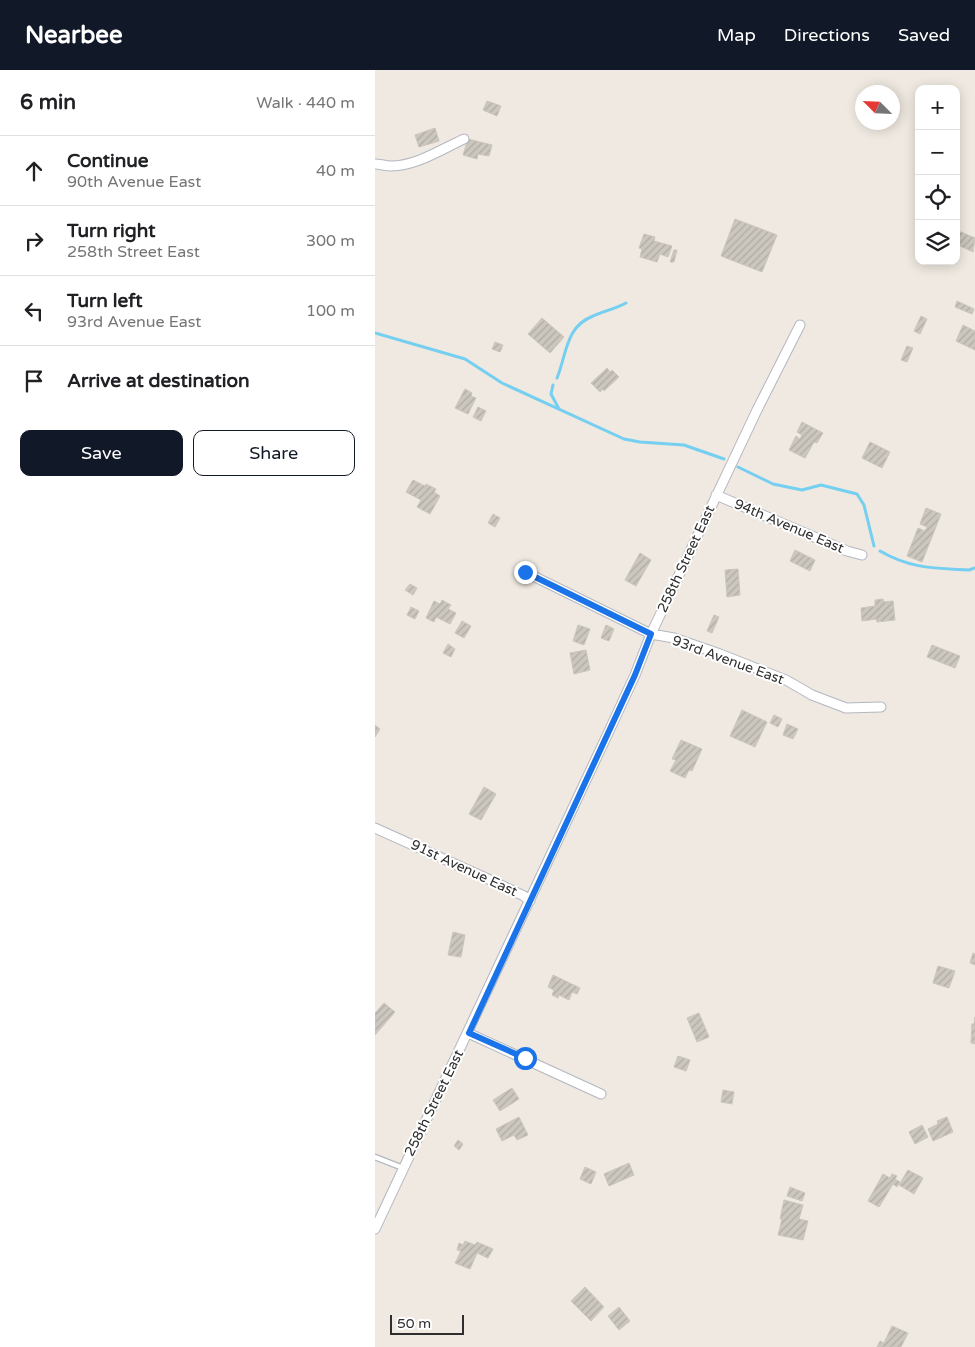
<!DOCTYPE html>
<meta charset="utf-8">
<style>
:root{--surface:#fff;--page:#f2f2f2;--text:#202124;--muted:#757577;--line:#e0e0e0;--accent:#111827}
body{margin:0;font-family:"Varela Round",sans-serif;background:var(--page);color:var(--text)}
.controls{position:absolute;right:15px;top:15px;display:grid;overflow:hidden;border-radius:10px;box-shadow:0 2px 12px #0003}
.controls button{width:45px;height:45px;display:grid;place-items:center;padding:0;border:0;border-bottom:1px solid var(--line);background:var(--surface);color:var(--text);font:25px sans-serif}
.compass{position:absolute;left:480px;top:15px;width:45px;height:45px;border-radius:50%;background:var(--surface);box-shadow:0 2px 12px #0003;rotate:294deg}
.scale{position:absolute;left:15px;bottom:12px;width:74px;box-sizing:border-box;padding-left:5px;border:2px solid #2e2e2e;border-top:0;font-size:14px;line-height:18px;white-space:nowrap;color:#2e2e2e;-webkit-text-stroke:4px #fff;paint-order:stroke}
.stop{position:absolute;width:15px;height:15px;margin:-11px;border:4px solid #1a73e8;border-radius:50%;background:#fff}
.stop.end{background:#1a73e8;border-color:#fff;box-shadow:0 1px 5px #0008}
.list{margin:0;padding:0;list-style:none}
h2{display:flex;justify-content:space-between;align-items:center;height:65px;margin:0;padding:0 20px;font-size:21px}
h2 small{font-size:16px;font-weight:400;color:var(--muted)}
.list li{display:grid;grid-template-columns:32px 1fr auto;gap:15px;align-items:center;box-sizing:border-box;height:70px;padding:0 20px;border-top:1px solid var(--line)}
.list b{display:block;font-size:19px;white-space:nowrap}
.list p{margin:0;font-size:16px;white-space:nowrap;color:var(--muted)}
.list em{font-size:16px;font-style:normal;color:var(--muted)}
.actions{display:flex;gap:10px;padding:15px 20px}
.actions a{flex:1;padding:11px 0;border:1px solid var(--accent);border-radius:10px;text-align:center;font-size:18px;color:var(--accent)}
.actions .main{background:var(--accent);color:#fff}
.icon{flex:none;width:28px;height:28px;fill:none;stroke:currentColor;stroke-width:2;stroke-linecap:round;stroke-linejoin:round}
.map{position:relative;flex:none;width:600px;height:1277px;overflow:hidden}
header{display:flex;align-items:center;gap:30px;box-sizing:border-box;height:70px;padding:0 25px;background:var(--accent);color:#fff}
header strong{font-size:24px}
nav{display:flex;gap:28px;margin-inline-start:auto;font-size:18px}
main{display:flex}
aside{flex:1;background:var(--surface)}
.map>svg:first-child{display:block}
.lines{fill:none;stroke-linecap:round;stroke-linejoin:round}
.stream{stroke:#75cff0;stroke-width:3}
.building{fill:url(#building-hatch);stroke:#cbc5ba}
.lane-casing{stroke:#b4b7c1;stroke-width:7}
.street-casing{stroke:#b4b7c1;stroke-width:11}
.lane{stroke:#fff;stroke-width:4.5}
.street{stroke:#fff;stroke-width:9}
.route{stroke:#1a73e8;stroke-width:6}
.labels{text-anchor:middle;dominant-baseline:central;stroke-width:4;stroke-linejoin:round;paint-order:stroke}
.street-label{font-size:14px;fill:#2e2e2e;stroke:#fff}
</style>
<header>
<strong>Nearbee</strong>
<nav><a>Map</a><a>Directions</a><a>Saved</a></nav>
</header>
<main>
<aside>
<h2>6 min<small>Walk · 440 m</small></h2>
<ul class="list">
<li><svg class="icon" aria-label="ahead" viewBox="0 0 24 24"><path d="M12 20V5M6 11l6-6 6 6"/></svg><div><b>Continue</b><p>90th Avenue East</p></div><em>40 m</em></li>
<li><svg class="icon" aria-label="right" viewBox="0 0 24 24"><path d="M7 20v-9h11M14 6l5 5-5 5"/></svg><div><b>Turn right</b><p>258th Street East</p></div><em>300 m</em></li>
<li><svg class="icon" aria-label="left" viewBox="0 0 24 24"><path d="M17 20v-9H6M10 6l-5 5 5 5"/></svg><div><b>Turn left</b><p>93rd Avenue East</p></div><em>100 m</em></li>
<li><svg class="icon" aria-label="arrive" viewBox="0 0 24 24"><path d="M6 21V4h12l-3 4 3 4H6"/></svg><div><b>Arrive at destination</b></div></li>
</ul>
<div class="actions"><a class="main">Save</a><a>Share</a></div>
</aside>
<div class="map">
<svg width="600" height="1277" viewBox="0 0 600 1277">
<defs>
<pattern id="building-hatch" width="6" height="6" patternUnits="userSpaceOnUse" patternTransform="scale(1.25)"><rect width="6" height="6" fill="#cbc7bf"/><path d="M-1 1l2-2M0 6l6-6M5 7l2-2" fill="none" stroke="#afaba4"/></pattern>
</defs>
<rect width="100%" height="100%" fill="#efe9e1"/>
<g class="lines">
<!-- stream -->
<path class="stream" d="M 0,263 L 90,289 L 127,313 L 249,369 L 265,372 L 309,375 L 349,389
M 182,308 C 192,284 190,257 218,246 C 229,241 240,239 251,233
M 178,315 L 176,324 L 184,339
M 363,397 L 398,414 L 427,420 L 446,415 L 482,424 L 489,435 L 499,476
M 505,481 C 536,499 560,498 594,500 L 600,498"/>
</g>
<!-- building -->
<path class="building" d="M 112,31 L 126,36 L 122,46 L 108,40 Z
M 60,58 L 64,71 L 44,77 L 40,65 Z
M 93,69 L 117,75 L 114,86 L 103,84 L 102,89 L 88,85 Z
M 360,149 L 402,165 L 387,202 L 346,186 Z
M 581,160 L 600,168 L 598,182 L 581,174 Z
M 269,164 L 280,167 L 279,171 L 297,176 L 293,187 L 285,184 L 282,192 L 265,187 L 267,179 L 264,178 Z
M 299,180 L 302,180 L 299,192 L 295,192 Z
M 582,231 L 599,239 L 597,244 L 580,237 Z
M 546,246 L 552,249 L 545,264 L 539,261 Z
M 167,248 L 189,267 L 175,283 L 153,264 Z
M 588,255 L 600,261 L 600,280 L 581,271 Z
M 120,272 L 128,275 L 125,282 L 117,279 Z
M 532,276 L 538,278 L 532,292 L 526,290 Z
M 232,298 L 235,302 L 237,300 L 244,307 L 229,321 L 228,319 L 225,322 L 216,313 Z
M 90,319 L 97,323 L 96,326 L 101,328 L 93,344 L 80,338 Z
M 103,337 L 111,341 L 106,351 L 98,347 Z
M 427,352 L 448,363 L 442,373 L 439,372 L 430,388 L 414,380 L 421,366 L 425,369 L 427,365 L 422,362 Z
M 495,372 L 515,382 L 507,398 L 487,388 Z
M 38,410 L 50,416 L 51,414 L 61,419 L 59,422 L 65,426 L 55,444 L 42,437 L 46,430 L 31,422 Z
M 551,438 L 566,444 L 547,492 L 532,486 L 543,458 L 550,461 L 552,457 L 545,454 Z
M 118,444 L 125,448 L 120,457 L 113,453 Z
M 420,480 L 440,490 L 435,501 L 415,491 Z
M 265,483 L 276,490 L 261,516 L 250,510 Z
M 363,499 L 365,525 L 352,527 L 350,500 Z
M 35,514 L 42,518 L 38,525 L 30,520 Z
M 508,529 L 509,532 L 518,531 L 520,550 L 502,552 L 501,549 L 487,551 L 486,538 L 500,536 L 500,530 Z
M 67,530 L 76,535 L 73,539 L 81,543 L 75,554 L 61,547 L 59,552 L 51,548 L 59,531 L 65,534 Z
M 36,537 L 44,541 L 40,549 L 32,545 Z
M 339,545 L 344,547 L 337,563 L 332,561 Z
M 87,551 L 96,556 L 89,568 L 80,563 Z
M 203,555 L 215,559 L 209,575 L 198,571 Z
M 231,555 L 239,559 L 234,571 L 226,568 Z
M 73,574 L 80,579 L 76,587 L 68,583 Z
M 557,575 L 585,586 L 580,598 L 552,587 Z
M 211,580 L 215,600 L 199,604 L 195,583 Z
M 367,640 L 392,652 L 380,677 L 355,666 Z
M 399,645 L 407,649 L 403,657 L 395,653 Z
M 412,654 L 423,659 L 418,669 L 408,665 Z
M 0,655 L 5,659 L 0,667 Z
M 306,670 L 327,679 L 317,701 L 314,700 L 310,708 L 295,701 L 301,690 L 297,689 Z
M 109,717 L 121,724 L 106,750 L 94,744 Z
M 78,862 L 90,865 L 86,887 L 73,885 Z
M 598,883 L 600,884 L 600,895 L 595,893 Z
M 563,896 L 580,901 L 574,918 L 558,913 Z
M 178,905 L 205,918 L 202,924 L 197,922 L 194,930 L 184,925 L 183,928 L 177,925 L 179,920 L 173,917 Z
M 9,933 L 20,942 L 0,965 L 0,943 Z
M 324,943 L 334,967 L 322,972 L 312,948 Z
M 600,947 L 600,974 L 596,973 L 597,954 L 599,954 Z
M 303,986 L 315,990 L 311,1001 L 299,997 Z
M 137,1018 L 144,1029 L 125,1041 L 118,1030 Z
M 348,1020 L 359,1022 L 357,1034 L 346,1032 Z
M 144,1047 L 153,1065 L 142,1070 L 139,1065 L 127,1071 L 121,1059 Z
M 572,1047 L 578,1062 L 558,1071 L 553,1059 L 563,1054 L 562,1051 Z
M 547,1055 L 553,1067 L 540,1074 L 534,1062 Z
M 83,1070 L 88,1074 L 84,1080 L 79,1076 Z
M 254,1093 L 259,1105 L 234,1116 L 229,1104 Z
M 210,1097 L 221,1102 L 216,1114 L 205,1109 Z
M 533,1100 L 548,1108 L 539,1124 L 524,1115 Z
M 508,1104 L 515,1108 L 517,1104 L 522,1106 L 520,1109 L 525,1112 L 522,1117 L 518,1114 L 504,1137 L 493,1131 Z
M 415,1117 L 430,1123 L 427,1131 L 412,1126 Z
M 409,1130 L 428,1135 L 424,1149 L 433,1151 L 428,1170 L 403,1165 L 407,1149 L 405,1149 Z
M 90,1171 L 100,1175 L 102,1172 L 118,1179 L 113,1188 L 102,1183 L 95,1199 L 80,1193 L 86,1181 L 82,1180 L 84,1173 L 88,1175 Z
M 210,1217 L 229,1237 L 216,1251 L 196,1231 Z
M 244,1237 L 255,1251 L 244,1260 L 233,1246 Z
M 517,1256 L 533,1263 L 526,1277 L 502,1277 L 505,1271 L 509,1273 Z"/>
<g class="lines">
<!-- lane casing -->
<g class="lane-casing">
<path id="lane" d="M 0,1087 L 28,1098"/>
</g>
<!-- street casing -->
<g class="street-casing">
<path id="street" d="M 0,94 C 5,94 11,96 16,96 C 41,96 67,79 89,69
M 341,425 L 472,481 L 487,485
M 150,502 L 276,564 L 299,568 L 345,584 L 411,610 L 437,625 L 471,638 L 506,637
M 0,758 L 111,808 L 149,826 L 155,831
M 93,963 L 226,1024
M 0,1159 L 235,659 L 260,605 L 276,564 L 382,340 L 425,255"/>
</g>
<!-- lane -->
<use href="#lane" class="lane"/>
<!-- street -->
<use href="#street" class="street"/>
</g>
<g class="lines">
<!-- route -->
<path class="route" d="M 150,988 L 94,963 L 260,605 L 276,564 L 150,502"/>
</g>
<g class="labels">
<!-- street labels -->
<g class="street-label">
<text transform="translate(414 456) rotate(23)">94th Avenue East</text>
<text transform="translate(311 489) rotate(-65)">258th Street East</text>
<text transform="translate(353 590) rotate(20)">93rd Avenue East</text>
<text transform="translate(89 798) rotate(25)">91st Avenue East</text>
<text transform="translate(59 1033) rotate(-64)">258th Street East</text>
</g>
</g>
</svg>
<div class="controls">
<button>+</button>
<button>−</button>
<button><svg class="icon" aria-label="locate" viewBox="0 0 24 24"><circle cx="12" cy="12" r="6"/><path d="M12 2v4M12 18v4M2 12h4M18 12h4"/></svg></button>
<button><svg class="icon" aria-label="layers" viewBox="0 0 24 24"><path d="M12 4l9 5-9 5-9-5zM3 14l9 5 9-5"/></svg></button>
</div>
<svg class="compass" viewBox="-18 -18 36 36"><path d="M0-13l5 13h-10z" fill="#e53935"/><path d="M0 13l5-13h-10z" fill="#757577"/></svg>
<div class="scale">50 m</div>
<div class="stop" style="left:150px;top:988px"></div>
<div class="stop end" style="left:150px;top:502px"></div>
</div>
</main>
